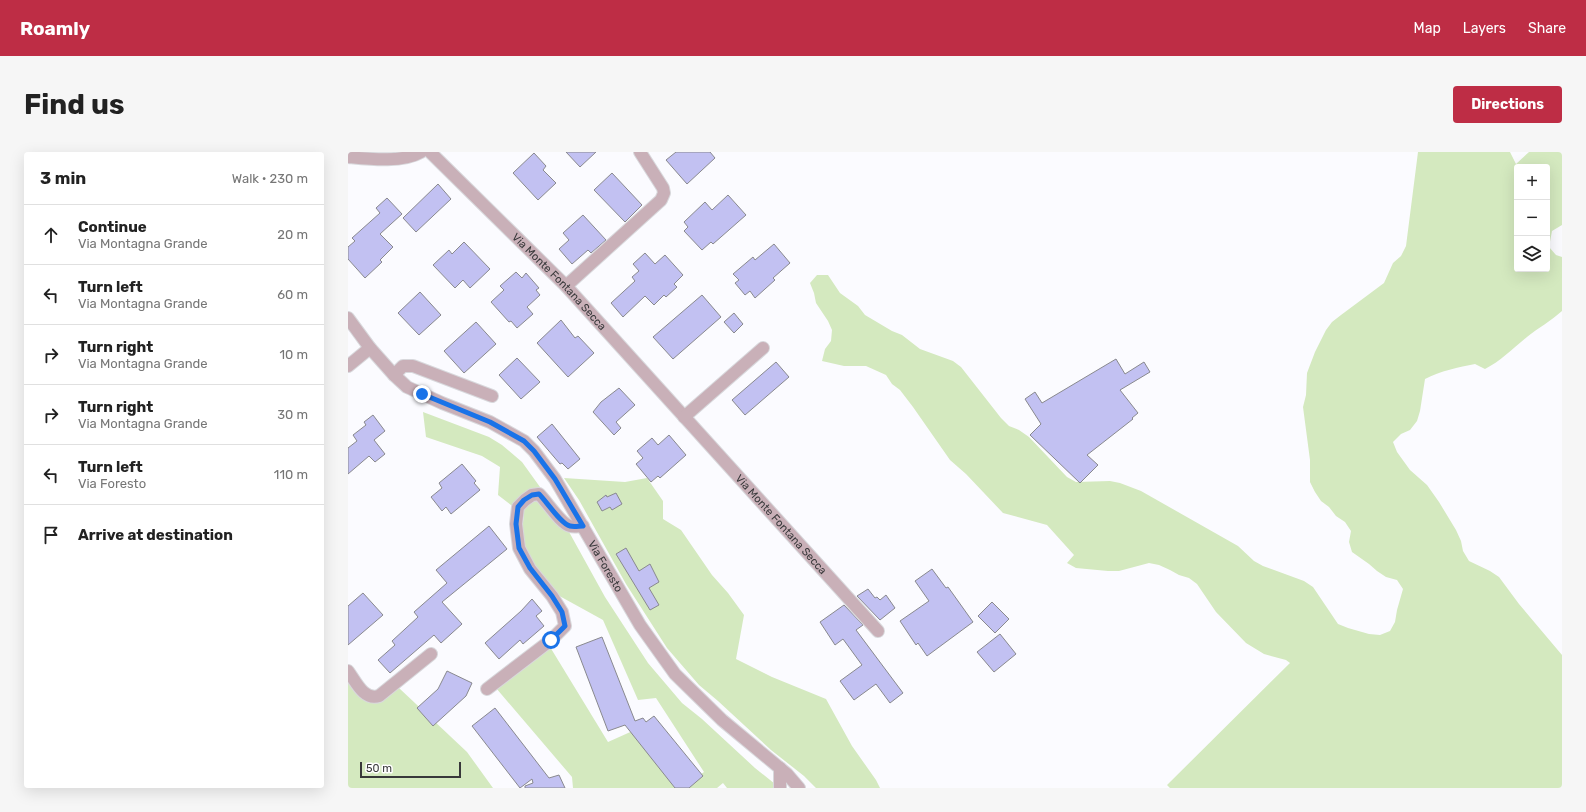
<!DOCTYPE html>
<meta charset="utf-8">
<style>
:root{--surface:#fff;--page:#f6f6f6;--text:#222;--muted:#767676;--line:#e0e0e0;--accent:#be2d45}
body{margin:0;font-family:Rubik,sans-serif;background:var(--page);color:var(--text)}
.controls{position:absolute;right:12px;top:12px;display:grid;overflow:hidden;border-radius:4px;box-shadow:0 4px 16px #0002}
.controls button{width:36px;height:36px;display:grid;place-items:center;padding:0;border:0;border-bottom:1px solid var(--line);background:var(--surface);color:var(--text);font:20px sans-serif}
.scale{position:absolute;left:12px;bottom:10px;width:101px;box-sizing:border-box;padding-left:4px;border:2px solid #38383a;border-top:0;font-size:11px;line-height:14px;white-space:nowrap;color:#38383a;-webkit-text-stroke:3px #fff;paint-order:stroke}
.stop{position:absolute;width:12px;height:12px;margin:-9px;border:3px solid #1a73e8;border-radius:50%;background:#fff}
.stop.end{background:#1a73e8;border-color:#fff;box-shadow:0 1px 4px #0008}
.list{margin:0;padding:0;list-style:none}
h2{display:flex;justify-content:space-between;align-items:center;height:52px;margin:0;padding:0 16px;font-size:17px}
h2 small{font-size:13px;font-weight:400;color:var(--muted)}
.list li{display:grid;grid-template-columns:26px 1fr auto;gap:12px;align-items:center;box-sizing:border-box;height:60px;padding:0 16px;border-top:1px solid var(--line)}
.list b{display:block;font-size:15px;white-space:nowrap}
.list p{margin:0;font-size:13px;white-space:nowrap;color:var(--muted)}
.list em{font-size:13px;font-style:normal;color:var(--muted)}
.icon{flex:none;width:22px;height:22px;fill:none;stroke:currentColor;stroke-width:2;stroke-linecap:round;stroke-linejoin:round}
.map{position:relative;flex:none;width:1214px;height:636px;overflow:hidden;border-radius:4px}
header{display:flex;align-items:center;gap:24px;box-sizing:border-box;height:56px;padding:0 20px;background:var(--accent);color:#fff}
header strong{font-size:19px}
nav{display:flex;gap:22px;margin-inline-start:auto;font-size:14px}
.intro{display:flex;align-items:center;justify-content:space-between;box-sizing:border-box;height:96px;padding:0 24px}
h1{margin:0;font-size:28px}
.button{padding:10px 18px;border-radius:4px;background:var(--accent);color:#fff;font-size:14px;font-weight:700}
main{display:flex;gap:24px;padding:0 24px}
aside{flex:1;background:var(--surface);border-radius:4px;box-shadow:0 4px 16px #0002}
.map>svg:first-child{display:block}
.green{fill:#d4e9bf;fill-rule:evenodd}
.building{fill:#c2c1f2;stroke:#89898e}
.lines{fill:none;stroke-linecap:round;stroke-linejoin:round}
.street-casing{stroke:#d8d8dc;stroke-width:14}
.street{stroke:#c9b0b8;stroke-width:12}
.route{stroke:#1a73e8;stroke-width:5}
.labels{text-anchor:middle;dominant-baseline:central;stroke-width:3;stroke-linejoin:round;paint-order:stroke}
.street-label{font-size:11px;fill:#38383a;stroke:#fff}
</style>
<header>
<strong>Roamly</strong>
<nav><a>Map</a><a>Layers</a><a>Share</a></nav>
</header>
<div class="intro"><h1>Find us</h1><a class="button">Directions</a></div>
<main>
<aside>
<h2>3 min<small>Walk · 230 m</small></h2>
<ul class="list">
<li><svg class="icon" aria-label="ahead" viewBox="0 0 24 24"><path d="M12 20V5M6 11l6-6 6 6"/></svg><div><b>Continue</b><p>Via Montagna Grande</p></div><em>20 m</em></li>
<li><svg class="icon" aria-label="left" viewBox="0 0 24 24"><path d="M17 20v-9H6M10 6l-5 5 5 5"/></svg><div><b>Turn left</b><p>Via Montagna Grande</p></div><em>60 m</em></li>
<li><svg class="icon" aria-label="right" viewBox="0 0 24 24"><path d="M7 20v-9h11M14 6l5 5-5 5"/></svg><div><b>Turn right</b><p>Via Montagna Grande</p></div><em>10 m</em></li>
<li><svg class="icon" aria-label="right" viewBox="0 0 24 24"><path d="M7 20v-9h11M14 6l5 5-5 5"/></svg><div><b>Turn right</b><p>Via Montagna Grande</p></div><em>30 m</em></li>
<li><svg class="icon" aria-label="left" viewBox="0 0 24 24"><path d="M17 20v-9H6M10 6l-5 5 5 5"/></svg><div><b>Turn left</b><p>Via Foresto</p></div><em>110 m</em></li>
<li><svg class="icon" aria-label="arrive" viewBox="0 0 24 24"><path d="M6 21V4h12l-3 4 3 4H6"/></svg><div><b>Arrive at destination</b></div></li>
</ul>
</aside>
<div class="map">
<svg width="1214" height="636" viewBox="0 0 1214 636">
<rect width="100%" height="100%" fill="#fbfbff"/>
<!-- green -->
<path class="green" d="M 1070,0 L 1162,0 L 1168,12 L 1181,0 L 1214,0 L 1214,73 L 1204,79 L 1201,95 L 1208,103 L 1214,105 L 1214,159 C 1203,169 1190,176 1179,185 C 1164,197 1153,209 1137,217 L 1127,212 C 1111,215 1092,219 1077,227 L 1072,259 L 1069,269 L 1062,278 L 1053,282 L 1045,290 L 1049,300 L 1062,318 L 1079,333 L 1091,350 L 1108,378 L 1113,389 L 1115,399 L 1121,409 L 1142,419 L 1151,425 L 1171,452 L 1214,503 L 1214,636 L 822,636 L 819,633 L 942,511 L 938,508 L 916,502 L 898,491 L 868,460 L 849,432 L 841,426 L 831,423 L 822,418 L 811,413 L 801,411 L 771,419 L 760,419 L 728,416 L 719,411 L 726,403 L 699,373 L 655,361 L 618,322 L 602,308 L 565,255 L 552,238 L 544,232 L 538,223 L 518,214 L 496,214 L 474,209 L 477,197 L 483,189 L 484,178 L 480,169 L 468,151 L 466,141 L 462,131 L 469,123 L 480,123 L 492,141 L 510,154 L 517,163 L 544,179 L 554,183 L 572,197 L 605,209 L 613,215 L 653,266 L 661,274 L 671,278 L 681,285 L 719,325 L 728,330 L 762,329 L 772,331 L 793,339 L 890,394 L 906,409 L 915,414 L 956,429 L 965,435 L 990,472 L 1000,476 L 1021,482 L 1032,483 L 1042,479 L 1047,470 L 1049,458 L 1055,437 L 1049,428 L 1038,425 L 1029,419 L 1021,412 L 1004,400 L 1001,390 L 1003,379 L 997,370 L 988,364 L 981,355 L 973,349 L 967,340 L 962,330 L 962,308 L 955,255 L 958,243 L 959,221 L 967,200 L 978,178 L 984,170 L 993,163 L 1036,131 L 1045,111 L 1053,104 L 1058,94 ZM 1169,15 L 1199,15 L 1199,117 L 1169,117 Z
M 75,260 L 141,285 L 154,293 L 174,310 L 210,360 L 257,445 L 300,511 L 334,551 L 354,567 L 407,616 L 432,636 L 379,636 L 375,631 L 369,636 L 333,636 L 356,620 L 308,546 L 290,548 L 255,468 L 206,441 L 198,446 L 180,421 L 174,377 L 176,363 L 150,343 L 152,315 L 134,304 L 78,285 Z
M 216,326 L 277,330 L 299,326 L 315,349 L 315,367 L 333,378 L 364,423 L 380,441 L 396,463 L 388,507 L 424,525 L 478,547 L 504,594 L 528,628 L 532,636 L 468,636 L 456,624 L 423,598 L 370,549 L 351,533 L 319,496 L 278,432 L 231,348 Z
M 199,490 L 260,590 L 289,577 L 330,636 L 225,636 L 224,625 L 148,536 Z
M 0,517 L 8,529 L 28,540 L 37,534 L 51,536 L 119,600 L 145,636 L 0,636 Z"/>
<!-- building -->
<path class="building" d="M 218,0 L 248,0 L 232,15 Z
M 328,0 L 362,0 L 367,6 L 339,32 L 318,8 Z
M 186,1 L 198,14 L 195,18 L 208,31 L 190,48 L 165,21 Z
M 264,21 L 294,53 L 277,70 L 246,38 Z
M 90,32 L 103,47 L 68,80 L 55,66 Z
M 380,43 L 398,63 L 365,92 L 363,90 L 354,98 L 336,79 L 340,75 L 336,70 L 357,50 L 364,58 Z
M 39,46 L 54,62 L 32,82 L 45,95 L 32,108 L 34,110 L 17,126 L 0,107 L 0,95 L 7,89 L 4,86 L 32,61 L 28,56 Z
M 235,63 L 258,88 L 243,101 L 240,98 L 224,112 L 211,97 L 221,88 L 215,81 Z
M 116,90 L 142,117 L 122,136 L 115,128 L 107,136 L 85,113 L 101,98 L 104,102 Z
M 426,92 L 442,111 L 425,126 L 427,128 L 407,146 L 402,139 L 397,143 L 387,131 L 391,128 L 385,122 L 405,105 L 407,108 Z
M 297,101 L 307,112 L 317,103 L 335,123 L 326,132 L 329,135 L 318,145 L 316,143 L 306,153 L 297,144 L 275,165 L 263,151 L 287,129 L 284,125 L 291,119 L 285,112 Z
M 168,120 L 174,126 L 178,121 L 191,136 L 188,138 L 192,143 L 179,155 L 185,162 L 169,176 L 163,169 L 161,170 L 143,150 L 156,138 L 152,134 Z
M 72,140 L 93,163 L 71,183 L 50,161 Z
M 354,143 L 373,165 L 325,207 L 305,185 Z
M 386,161 L 395,172 L 386,181 L 376,170 Z
M 213,168 L 227,186 L 230,184 L 246,201 L 220,225 L 189,191 Z
M 128,170 L 148,192 L 116,221 L 96,199 Z
M 169,206 L 192,230 L 173,247 L 151,223 Z
M 768,207 L 777,222 L 796,210 L 802,220 L 772,238 L 790,261 L 784,266 L 785,267 L 739,303 L 750,313 L 732,331 L 682,283 L 693,272 L 677,247 L 687,240 L 694,251 Z
M 428,210 L 441,225 L 397,263 L 384,248 Z
M 271,236 L 287,253 L 268,270 L 273,276 L 266,283 L 245,260 L 253,250 Z
M 25,263 L 37,279 L 26,288 L 37,302 L 27,310 L 21,304 L 0,322 L 0,296 L 9,289 L 5,283 L 18,273 L 16,270 Z
M 204,272 L 232,307 L 220,317 L 214,311 L 212,312 L 189,285 Z
M 321,283 L 338,303 L 312,326 L 310,324 L 303,330 L 288,312 L 295,306 L 289,299 L 304,286 L 310,293 Z
M 114,312 L 128,329 L 126,331 L 132,338 L 103,362 L 98,355 L 94,359 L 83,345 L 94,336 L 91,331 Z
M 268,341 L 274,352 L 264,358 L 262,355 L 254,359 L 249,350 L 258,343 L 259,345 Z
M 141,374 L 159,397 L 94,450 L 114,472 L 93,491 L 86,483 L 42,521 L 30,508 L 47,493 L 44,489 L 70,465 L 66,460 L 99,431 L 88,418 Z
M 278,396 L 291,419 L 302,412 L 311,430 L 301,436 L 311,453 L 302,458 L 268,402 Z
M 584,417 L 598,436 L 600,435 L 625,470 L 579,504 L 570,491 L 568,493 L 552,469 L 581,449 L 567,429 Z
M 520,437 L 527,446 L 529,445 L 532,448 L 538,443 L 547,456 L 532,468 L 509,444 Z
M 15,441 L 35,463 L 0,493 L 0,454 Z
M 184,447 L 194,459 L 188,464 L 196,474 L 175,492 L 172,488 L 151,507 L 137,491 L 173,459 Z
M 644,450 L 661,467 L 647,481 L 630,464 Z
M 496,453 L 515,473 L 508,478 L 555,541 L 542,551 L 528,532 L 506,548 L 492,529 L 514,513 L 495,487 L 487,493 L 472,470 Z
M 652,482 L 668,502 L 646,520 L 629,500 Z
M 254,485 L 287,569 L 295,566 L 298,570 L 306,564 L 355,624 L 341,636 L 327,636 L 277,573 L 260,579 L 228,495 Z
M 99,519 L 124,531 L 118,544 L 85,574 L 69,556 L 90,537 Z
M 147,556 L 201,626 L 211,623 L 217,636 L 177,636 L 177,634 L 185,631 L 184,627 L 172,636 L 124,574 Z"/>
<g class="lines">
<!-- street casing -->
<g class="street-casing">
<g id="street">
<path id="s1" d="M 82,0 L 218,134 L 530,479"/>
<path d="M 0,5 C 21,7 54,11 73,0"/>
<path d="M 218,134 L 313,48 L 316,41 L 315,36 L 292,0"/>
<path id="s2" d="M 0,166 L 22,196 L 46,223 L 59,235 L 94,251 L 142,270 L 176,289 L 186,299 L 207,327 L 292,473 L 327,522 L 374,568 L 439,622 L 451,636"/>
<path d="M 0,214 L 22,196"/>
<path d="M 46,223 L 55,214 L 65,214 L 144,244"/>
<path d="M 336,265 L 415,196"/>
<path d="M 0,519 C 8,530 16,549 31,544 L 83,502"/>
<path d="M 139,537 L 203,488 L 217,474 L 214,460 L 204,444 L 182,417 L 171,396 L 168,372 L 170,355 L 177,348 L 184,343 L 191,342 C 199,350 213,372 222,374 C 226,375 231,374 235,374"/>
<path d="M 432,636 L 432,616"/>
</g>
</g>
<!-- street -->
<use href="#street" class="street"/>
</g>
<g class="lines">
<!-- route -->
<path class="route" d="M 74,242 L 142,270 L 176,289 L 186,299 L 207,327 L 235,374 C 231,374 226,375 222,374 C 213,372 199,350 191,342 L 184,343 L 176,348 L 170,355 L 168,372 L 171,396 L 182,416 L 204,444 L 214,460 L 217,474 L 203,488"/>
</g>
<g class="labels">
<!-- street labels -->
<g class="street-label">
<text stroke="none"><textPath href="#s1" startOffset="183">Via Monte Fontana Secca</textPath></text>
<text stroke="none"><textPath href="#s1" startOffset="512">Via Monte Fontana Secca</textPath></text>
<text stroke="none"><textPath href="#s2" startOffset="370">Via Foresto</textPath></text>
</g>
</g>
</svg>
<div class="controls">
<button>+</button>
<button>−</button>
<button><svg class="icon" aria-label="layers" viewBox="0 0 24 24"><path d="M12 4l9 5-9 5-9-5zM3 14l9 5 9-5"/></svg></button>
</div>
<div class="scale">50 m</div>
<div class="stop" style="left:203px;top:488px"></div>
<div class="stop end" style="left:74px;top:242px"></div>
</div>
</main>
